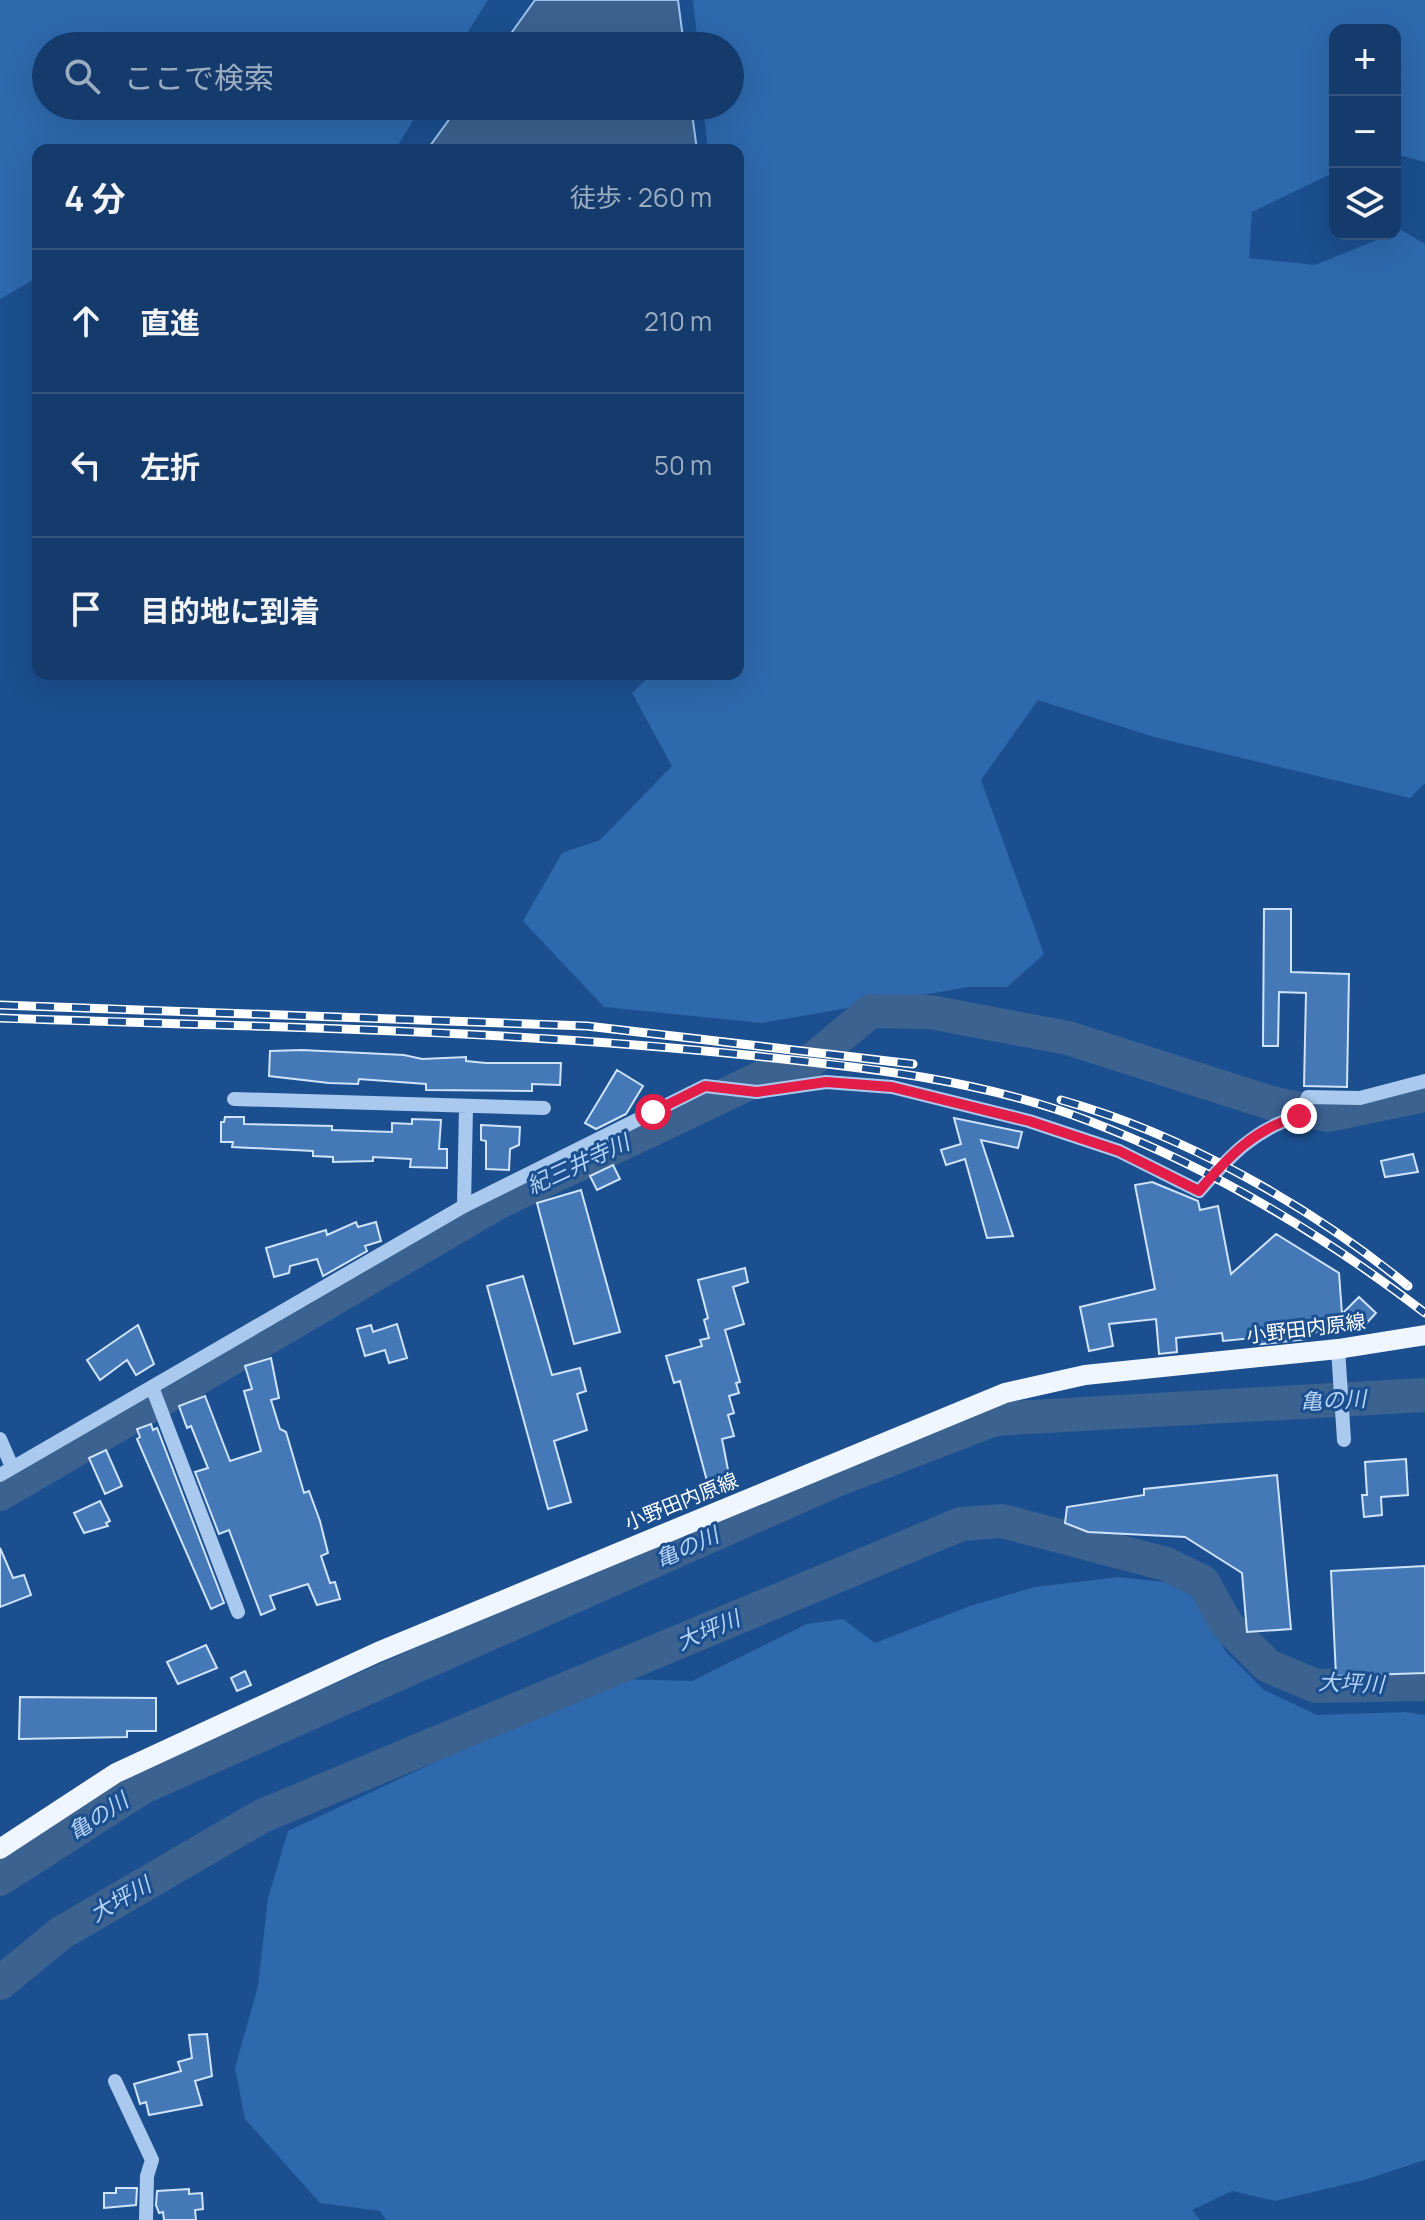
<!DOCTYPE html>
<html lang="ja">
<meta charset="utf-8">
<style>
:root{--surface:#143b6b;--page:#214673;--text:#f1f3f6;--muted:#9dadc1;--line:#33557e}
body{margin:0;font-family:Manrope,"Noto Sans JP",sans-serif;background:var(--page);color:var(--text)}
.controls{position:absolute;right:24px;top:24px;display:grid;overflow:hidden;border-radius:16px;box-shadow:0 8px 32px #0002}
.controls button{width:72px;height:72px;display:grid;place-items:center;padding:0;border:0;border-bottom:2px solid var(--line);background:var(--surface);color:var(--text);font:40px sans-serif}
.stop{position:absolute;width:24px;height:24px;margin:-18px;border:6px solid #e11d48;border-radius:50%;background:#fff}
.stop.end{background:#e11d48;border-color:#fff;box-shadow:0 2px 8px #0008}
.list{margin:0;padding:0;list-style:none}
h2{display:flex;justify-content:space-between;align-items:center;height:104px;margin:0;padding:0 32px;font-size:34px}
h2 small{font-size:26px;font-weight:400;color:var(--muted)}
.list li{display:grid;grid-template-columns:52px 1fr auto;gap:24px;align-items:center;box-sizing:border-box;height:144px;padding:0 32px;border-top:2px solid var(--line)}
.list b{display:block;font-size:30px;white-space:nowrap}
.list em{font-size:26px;font-style:normal;color:var(--muted)}
.icon{flex:none;width:44px;height:44px;fill:none;stroke:currentColor;stroke-width:2;stroke-linecap:round;stroke-linejoin:round}
.map{position:relative;flex:none;width:1425px;height:2220px;overflow:hidden}
.search{position:absolute;background:var(--surface);box-shadow:0 8px 32px #0002;left:32px;top:32px;width:712px;height:88px;display:flex;align-items:center;gap:20px;box-sizing:border-box;padding:0 28px;border-radius:44px;color:var(--muted);font-size:30px}
.panel{position:absolute;background:var(--surface);box-shadow:0 8px 32px #0002;left:32px;top:144px;width:712px;height:536px;border-radius:16px}
.map>svg:first-child{display:block}
.green{fill:#2e69ad}
.water{fill:#3c6290;stroke:#9cc4f0;stroke-width:2}
.lines{fill:none;stroke-linecap:round;stroke-linejoin:round}
.river{stroke:#3c6290;stroke-width:34}
.building{fill:#4478b7;stroke:#cfe3fa;stroke-width:2}
.minor{stroke:#a9c9ee;stroke-width:14}
.major{stroke:#f0f6ff;stroke-width:20}
.rail-casing{stroke:#fff;stroke-width:9}
.rail{stroke:#1b4f8f;stroke-width:6;stroke-dasharray:18;stroke-linecap:butt}
.route{stroke:#e11d48;stroke-width:10}
.labels{text-anchor:middle;dominant-baseline:central;stroke-width:6;stroke-linejoin:round;paint-order:stroke}
.street-label{font-size:20px;fill:#fff;stroke:#1b4f8f}
.water-label{font-size:22px;font-style:italic;fill:#b5d3f5;stroke:#1b4f8f}
</style>
<div class="map">
<svg width="1425" height="2220" viewBox="0 0 1425 2220">
<rect width="100%" height="100%" fill="#1b4f8f"/>
<!-- green -->
<path class="green" d="M 0,0 L 488,0 L 459,46 L 46,46 L 46,106 L 422,106 L 395,150 L 38,150 L 38,277 L 0,299 Z
M 693,0 L 1425,0 L 1425,162 L 1395,154 L 1395,30 L 1335,30 L 1335,172 L 1252,212 L 1249,258 L 1315,265 L 1401,230 L 1425,244 L 1425,783 L 1410,798 L 1154,737 L 1038,700 L 981,780 L 1044,954 L 1007,987 L 969,987 L 762,1023 L 604,1007 L 523,921 L 562,853 L 600,840 L 672,766 L 632,693 L 652,674 L 738,674 L 738,150 L 708,150 L 703,106 L 730,106 L 730,46 L 698,46 Z
M 1118,1577 L 1165,1582 L 1201,1600 L 1225,1651 L 1264,1690 L 1317,1715 L 1405,1712 L 1425,1715 L 1425,2160 L 1364,2180 L 1275,2201 L 1232,2191 L 1192,2210 L 1200,2220 L 386,2220 L 380,2211 L 320,2203 L 245,2119 L 235,2068 L 258,1986 L 268,1898 L 288,1831 L 613,1679 L 692,1681 L 807,1624 L 843,1619 L 875,1643 L 970,1606 L 1035,1587 Z"/>
<!-- water -->
<path class="water" d="M 535,0 L 678,0 L 684,46 L 502,46 Z
M 459,106 L 691,106 L 697,150 L 427,150 Z"/>
<g class="lines">
<!-- river -->
<path class="river" d="M 0,1494 L 497,1203 L 773,1072 L 795,1074 L 871,1011 L 930,1012 L 1068,1038 L 1271,1103 L 1328,1115 L 1425,1095
M 0,1879 L 143,1787 L 834,1481 L 995,1419 L 1425,1395
M 0,1983 L 61,1933 L 262,1816 L 961,1524 L 1002,1521 L 1166,1564 L 1203,1582 L 1227,1625 L 1268,1666 L 1316,1686 L 1425,1684"/>
</g>
<!-- building -->
<path class="building" d="M 1264,909 L 1291,909 L 1291,972 L 1349,974 L 1347,1087 L 1304,1086 L 1306,993 L 1279,992 L 1278,1046 L 1263,1046 Z
M 302,1050 L 404,1055 L 422,1059 L 466,1057 L 466,1061 L 486,1063 L 561,1063 L 560,1085 L 532,1084 L 532,1091 L 426,1090 L 426,1084 L 359,1079 L 358,1084 L 329,1083 L 269,1076 L 270,1051 Z
M 617,1070 L 643,1086 L 626,1114 L 596,1129 L 585,1123 Z
M 225,1117 L 244,1117 L 244,1124 L 332,1126 L 332,1130 L 392,1132 L 392,1123 L 412,1124 L 412,1119 L 441,1120 L 439,1149 L 447,1149 L 447,1168 L 410,1167 L 411,1159 L 373,1157 L 373,1161 L 333,1162 L 333,1157 L 313,1156 L 313,1151 L 232,1147 L 233,1142 L 221,1142 L 221,1122 L 224,1122 Z
M 954,1118 L 1022,1132 L 1018,1148 L 981,1140 L 1013,1236 L 987,1238 L 965,1159 L 946,1165 L 941,1150 L 961,1144 Z
M 481,1125 L 520,1127 L 519,1145 L 510,1149 L 509,1170 L 486,1169 L 486,1141 L 481,1140 Z
M 1413,1154 L 1418,1172 L 1385,1177 L 1381,1161 Z
M 613,1165 L 620,1179 L 597,1190 L 590,1176 Z
M 1152,1182 L 1198,1201 L 1200,1210 L 1218,1206 L 1231,1274 L 1276,1234 L 1339,1273 L 1342,1314 L 1359,1297 L 1376,1313 L 1362,1328 L 1306,1333 L 1306,1339 L 1254,1345 L 1253,1338 L 1223,1341 L 1222,1333 L 1176,1338 L 1177,1352 L 1159,1354 L 1156,1319 L 1109,1324 L 1113,1346 L 1089,1351 L 1080,1307 L 1155,1289 L 1135,1185 Z
M 581,1190 L 620,1332 L 574,1344 L 537,1203 Z
M 356,1222 L 358,1227 L 376,1222 L 381,1241 L 365,1246 L 367,1251 L 323,1276 L 317,1259 L 290,1266 L 289,1273 L 274,1277 L 266,1248 L 326,1230 L 327,1235 Z
M 745,1268 L 748,1282 L 733,1287 L 744,1324 L 725,1330 L 740,1382 L 736,1383 L 739,1393 L 729,1396 L 734,1413 L 728,1415 L 734,1436 L 722,1439 L 729,1475 L 707,1481 L 680,1381 L 674,1383 L 666,1356 L 702,1346 L 700,1340 L 709,1338 L 704,1320 L 708,1318 L 698,1280 Z
M 523,1276 L 552,1375 L 580,1368 L 586,1391 L 577,1394 L 587,1430 L 554,1441 L 571,1502 L 548,1509 L 487,1286 Z
M 397,1324 L 407,1358 L 389,1363 L 385,1350 L 365,1356 L 357,1329 L 371,1325 L 373,1332 Z
M 138,1325 L 154,1364 L 136,1375 L 127,1360 L 100,1380 L 87,1360 Z
M 271,1358 L 279,1398 L 271,1400 L 280,1429 L 286,1432 L 304,1493 L 309,1491 L 320,1521 L 328,1553 L 321,1556 L 330,1583 L 335,1582 L 340,1599 L 317,1605 L 308,1584 L 270,1596 L 275,1609 L 261,1615 L 229,1530 L 219,1534 L 195,1472 L 208,1468 L 191,1426 L 187,1428 L 179,1406 L 205,1396 L 230,1461 L 261,1451 L 244,1391 L 252,1389 L 245,1366 Z
M 151,1424 L 153,1430 L 157,1428 L 224,1603 L 211,1609 L 137,1439 L 140,1437 L 137,1429 Z
M 106,1450 L 122,1486 L 105,1494 L 89,1458 Z
M 1406,1459 L 1408,1495 L 1381,1497 L 1382,1515 L 1364,1517 L 1362,1495 L 1367,1495 L 1365,1462 Z
M 1277,1475 L 1291,1629 L 1247,1632 L 1242,1573 L 1185,1537 L 1088,1532 L 1065,1523 L 1067,1507 L 1144,1495 L 1144,1489 Z
M 100,1501 L 110,1521 L 106,1523 L 108,1526 L 84,1533 L 74,1513 Z
M 0,1548 L 13,1578 L 24,1575 L 31,1595 L 0,1607 Z
M 1425,1566 L 1425,1673 L 1336,1676 L 1331,1571 Z
M 206,1645 L 217,1668 L 178,1684 L 167,1662 Z
M 245,1671 L 251,1685 L 237,1691 L 231,1678 Z
M 20,1697 L 156,1698 L 156,1731 L 127,1731 L 127,1737 L 19,1739 Z
M 207,2034 L 212,2076 L 195,2081 L 202,2105 L 149,2115 L 146,2102 L 140,2104 L 134,2084 L 181,2071 L 178,2062 L 192,2058 L 189,2035 Z
M 116,2188 L 137,2188 L 136,2205 L 104,2208 L 104,2193 L 116,2193 Z
M 189,2189 L 189,2194 L 202,2193 L 203,2209 L 195,2210 L 196,2220 L 164,2220 L 163,2212 L 159,2213 L 156,2205 L 157,2191 Z"/>
<g class="lines">
<!-- minor -->
<path class="minor" d="M 234,1099 L 544,1108
M 464,1206 L 466,1107
M 1338,1349 L 1344,1440
M 152,1387 L 238,1612
M 0,1439 L 12,1467
M 0,1475 L 464,1206 L 705,1086 L 757,1092 L 826,1082 L 892,1087 L 1029,1121 L 1119,1151 L 1199,1191 C 1229,1157 1254,1129 1299,1116 L 1308,1097 L 1360,1098 L 1425,1081
M 115,2081 L 152,2160 L 147,2176 L 146,2220"/>
<!-- major -->
<path class="major" d="M 0,1849 L 116,1773 L 378,1652 L 1005,1393 L 1085,1375 L 1338,1349 L 1425,1335"/>
<!-- rail casing -->
<g class="rail-casing">
<path id="rail" d="M 0,1005 L 587,1026 L 913,1064
M 0,1018 C 248,1027 498,1029 746,1055 C 861,1067 981,1079 1089,1121 C 1212,1168 1321,1233 1425,1313
M 1061,1100 C 1183,1134 1310,1206 1408,1286"/>
</g>
<!-- rail -->
<use href="#rail" class="rail"/>
</g>
<g class="lines">
<!-- route -->
<path class="route" d="M 653,1112 L 705,1086 L 757,1092 L 826,1082 L 892,1087 L 1029,1121 L 1119,1151 L 1199,1191 C 1229,1156 1254,1129 1299,1116"/>
</g>
<g class="labels">
<!-- street labels -->
<g class="street-label">
<text transform="translate(1306 1328) rotate(-7)">小野田内原線</text>
<text transform="translate(681 1501) rotate(-22)">小野田内原線</text>
</g>
<!-- water labels -->
<g class="water-label">
<text transform="translate(578 1164) rotate(-25)">紀三井寺川</text>
<text transform="translate(1333 1400) rotate(-3)">亀の川</text>
<text transform="translate(687 1547) rotate(-24)">亀の川</text>
<text transform="translate(708 1630) rotate(-23)">大坪川</text>
<text transform="translate(1351 1683) rotate(2)">大坪川</text>
<text transform="translate(98 1816) rotate(-33)">亀の川</text>
<text transform="translate(120 1899) rotate(-30)">大坪川</text>
</g>
</g>
</svg>
<div class="controls">
<button>+</button>
<button>−</button>
<button><svg class="icon" aria-label="layers" viewBox="0 0 24 24"><path d="M12 4l9 5-9 5-9-5zM3 14l9 5 9-5"/></svg></button>
</div>
<div class="stop" style="left:653px;top:1112px"></div>
<div class="stop end" style="left:1299px;top:1116px"></div>
<div class="search"><svg class="icon" aria-label="search" viewBox="0 0 24 24"><circle cx="10" cy="10" r="6"/><path d="M15 15l6 6"/></svg>ここで検索</div>
<section class="panel">
<h2>4 分<small>徒歩 · 260 m</small></h2>
<ul class="list">
<li><svg class="icon" aria-label="ahead" viewBox="0 0 24 24"><path d="M12 20V5M6 11l6-6 6 6"/></svg><div><b>直進</b></div><em>210 m</em></li>
<li><svg class="icon" aria-label="left" viewBox="0 0 24 24"><path d="M17 20v-9H6M10 6l-5 5 5 5"/></svg><div><b>左折</b></div><em>50 m</em></li>
<li><svg class="icon" aria-label="arrive" viewBox="0 0 24 24"><path d="M6 21V4h12l-3 4 3 4H6"/></svg><div><b>目的地に到着</b></div></li>
</ul>
</section>
</div>
